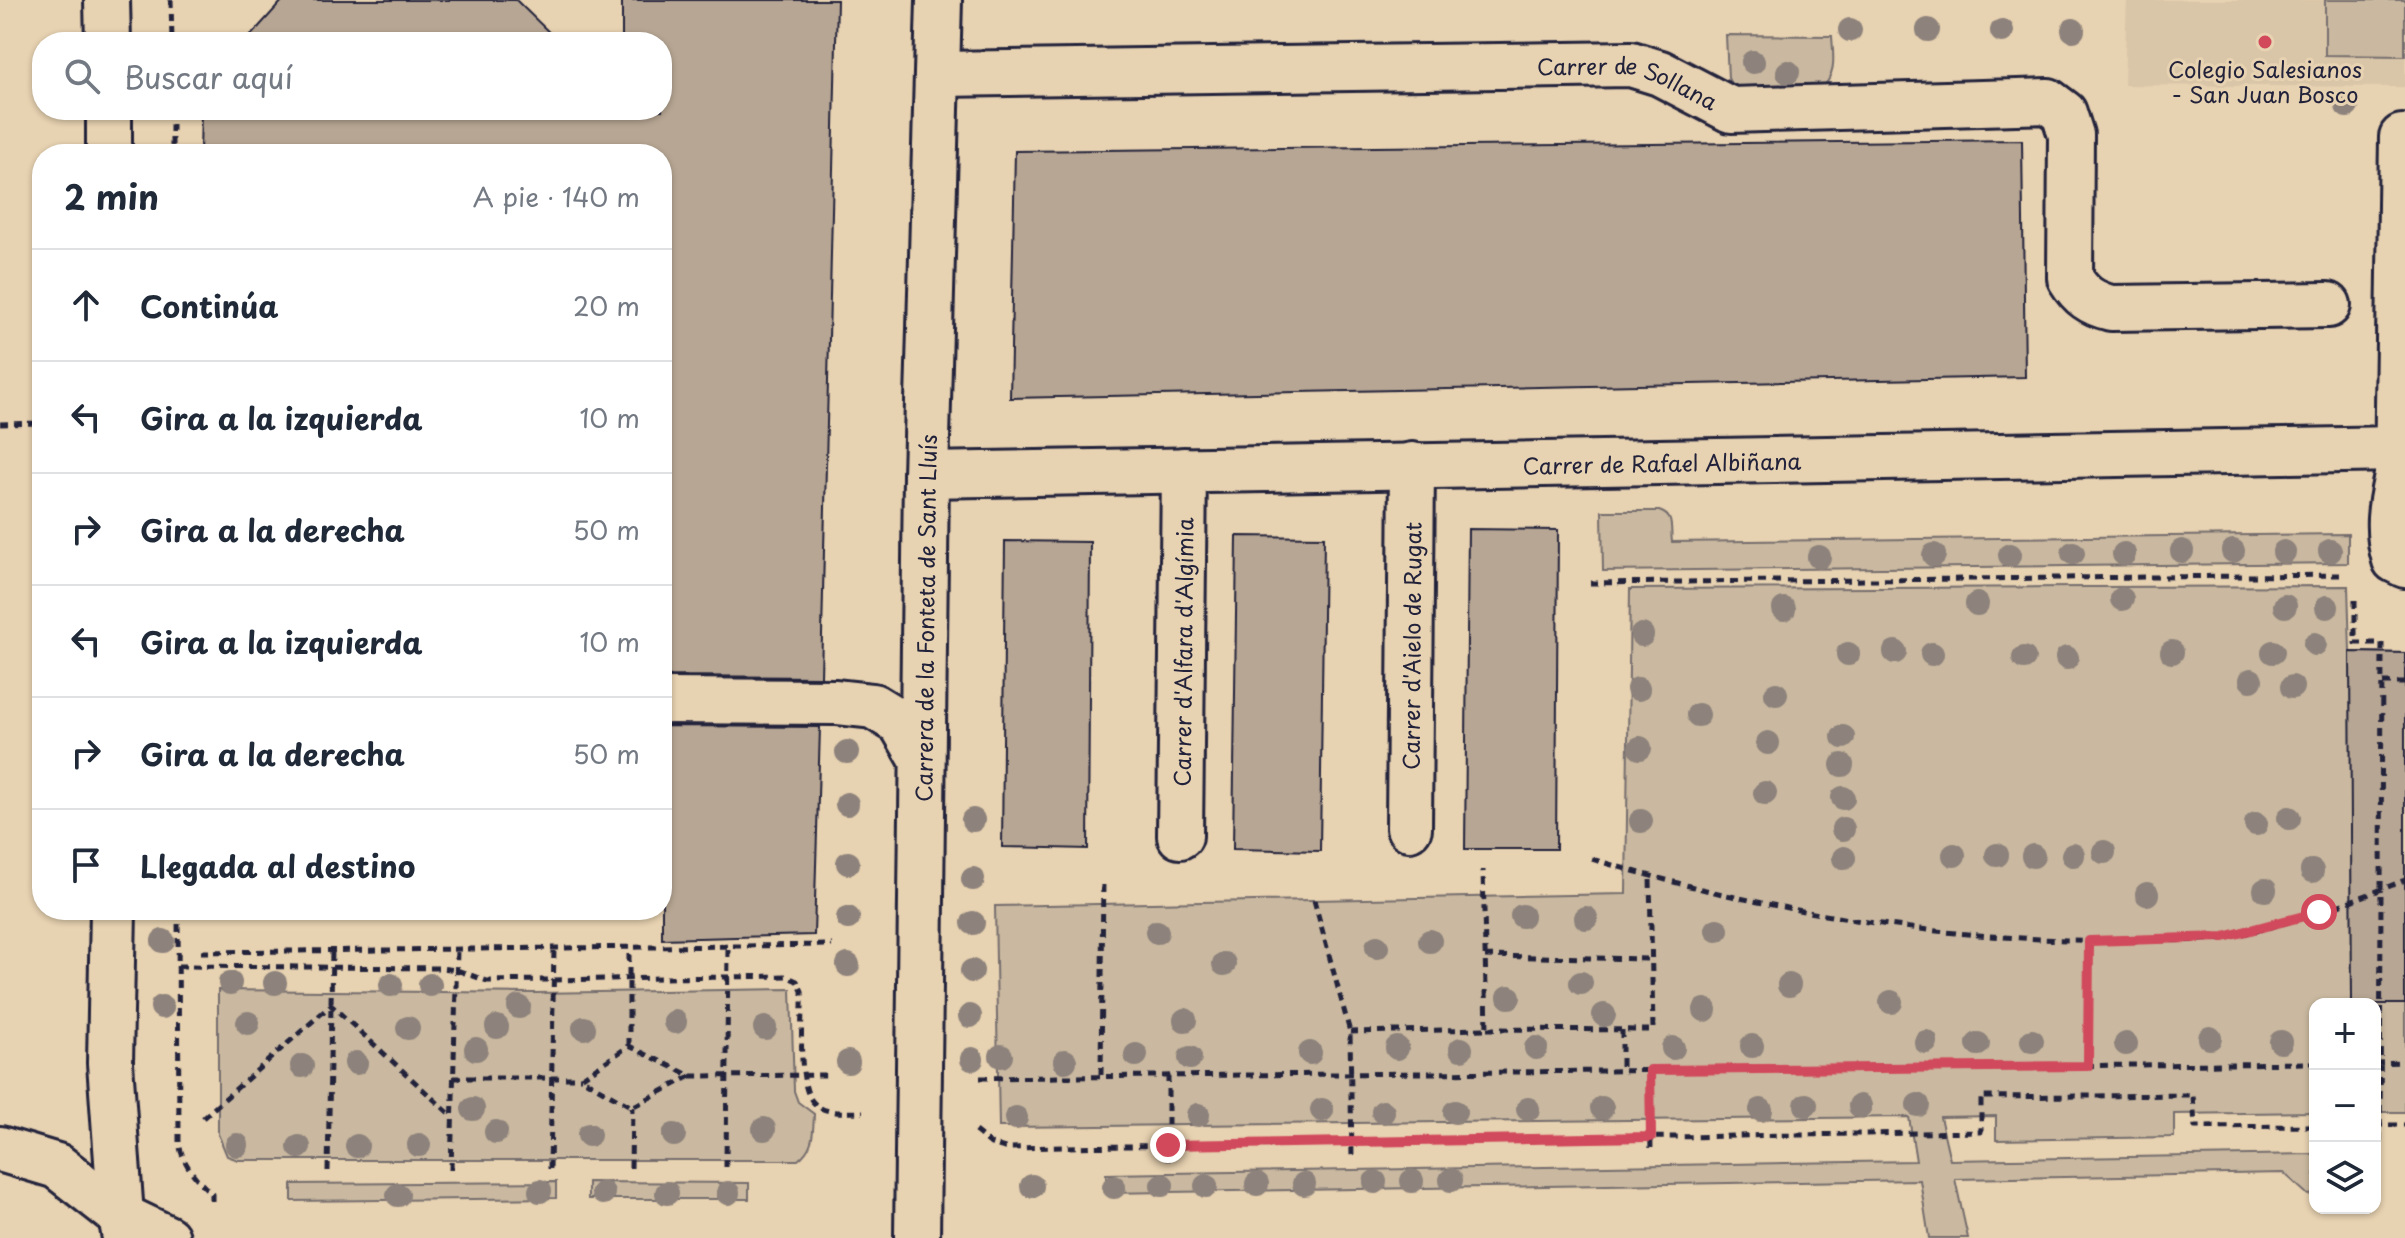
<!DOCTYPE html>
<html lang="es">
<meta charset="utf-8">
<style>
:root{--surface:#fff;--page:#f2f2f3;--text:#1f2937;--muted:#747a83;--line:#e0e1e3}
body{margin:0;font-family:"Playpen Sans",sans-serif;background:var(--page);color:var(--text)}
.controls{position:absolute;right:24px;bottom:24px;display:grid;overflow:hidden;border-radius:16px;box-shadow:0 2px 6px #0004}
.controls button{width:72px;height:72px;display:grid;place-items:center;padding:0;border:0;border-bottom:2px solid var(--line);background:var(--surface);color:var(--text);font:40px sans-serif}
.stop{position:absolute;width:24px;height:24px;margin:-18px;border:6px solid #d1495b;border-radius:50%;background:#fff}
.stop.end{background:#d1495b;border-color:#fff;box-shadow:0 2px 8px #0008}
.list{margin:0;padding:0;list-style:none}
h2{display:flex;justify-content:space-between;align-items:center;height:104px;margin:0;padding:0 32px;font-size:34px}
h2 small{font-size:26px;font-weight:400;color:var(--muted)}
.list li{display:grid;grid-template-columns:52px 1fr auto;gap:24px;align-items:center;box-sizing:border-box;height:112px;padding:0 32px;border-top:2px solid var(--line)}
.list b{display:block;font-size:30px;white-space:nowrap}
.list em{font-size:26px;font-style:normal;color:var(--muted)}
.icon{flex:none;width:44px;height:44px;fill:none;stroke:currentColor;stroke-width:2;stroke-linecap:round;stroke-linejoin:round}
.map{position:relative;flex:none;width:2405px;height:1238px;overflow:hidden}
.search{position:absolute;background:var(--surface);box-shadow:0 2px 6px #0004;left:32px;top:32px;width:640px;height:88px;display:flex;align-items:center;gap:20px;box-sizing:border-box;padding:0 28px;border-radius:32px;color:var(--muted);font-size:30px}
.panel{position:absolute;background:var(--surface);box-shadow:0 2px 6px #0004;left:32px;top:144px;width:640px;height:776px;border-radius:32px}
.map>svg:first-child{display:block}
.built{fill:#d9c5a8}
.green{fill:#cab9a0;stroke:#766e6e;stroke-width:2}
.building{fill:#b7a693;stroke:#22223b;stroke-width:2}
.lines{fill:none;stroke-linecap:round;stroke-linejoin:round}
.minor-casing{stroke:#22223b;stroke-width:50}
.major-casing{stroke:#22223b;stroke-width:50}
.path{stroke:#22223b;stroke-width:5;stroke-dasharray:8 6;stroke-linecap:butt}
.minor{stroke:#e7d2b1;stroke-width:44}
.major{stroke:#e7d2b1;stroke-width:44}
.tree{fill:#8d827b}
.route{stroke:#d1495b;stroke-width:10}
.poi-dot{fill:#d1495b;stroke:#e7d2b1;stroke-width:3}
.labels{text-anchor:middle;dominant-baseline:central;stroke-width:6;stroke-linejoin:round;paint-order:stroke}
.poi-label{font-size:22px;fill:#22223b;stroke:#e7d2b1}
.street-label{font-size:22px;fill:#22223b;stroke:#e7d2b1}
</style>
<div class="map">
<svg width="2405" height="1238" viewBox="0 0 2405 1238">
<rect width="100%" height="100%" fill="#e7d2b1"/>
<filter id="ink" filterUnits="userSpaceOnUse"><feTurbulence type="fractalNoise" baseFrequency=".0125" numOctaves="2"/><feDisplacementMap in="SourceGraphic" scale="16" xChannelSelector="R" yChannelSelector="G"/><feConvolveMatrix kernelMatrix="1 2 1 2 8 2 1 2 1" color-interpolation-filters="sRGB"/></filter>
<g filter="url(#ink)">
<!-- built -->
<path class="built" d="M 2127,0 L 2405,0 L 2405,87 L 2124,85 Z"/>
<!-- green -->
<path class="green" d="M 2325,0 L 2405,0 L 2405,56 L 2325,55 Z
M 1726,35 L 1832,36 C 1833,55 1838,76 1820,89 L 1740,92 L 1732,87 L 1728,78 Z
M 1602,511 L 1659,511 C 1675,516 1670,528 1672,542 L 2348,534 L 2348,563 L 1603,571 Z
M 2348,586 L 2350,652 L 2405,653 L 2405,1112 L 2375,1112 L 2375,1004 L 2315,1004 L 2315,1112 L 2174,1114 L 2174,1137 L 1996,1140 L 1996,1116 L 1940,1117 L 1950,1160 L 2315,1154 L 2315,1194 L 2308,1195 L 2284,1173 L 1955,1179 L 1968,1238 L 1929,1238 L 1920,1180 L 1106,1193 L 1106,1174 L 1916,1161 L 1909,1117 L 999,1127 L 995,906 L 1626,894 L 1630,589 Z
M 791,989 L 794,1091 L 798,1102 L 814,1114 C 813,1133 814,1148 798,1160 L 238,1160 L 227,1156 L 218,1134 L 218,990 L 535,993 Z
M 556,1182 L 556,1198 L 292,1201 L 292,1184 Z
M 588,1182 L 749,1183 L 749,1199 L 588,1199 Z"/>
<!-- building -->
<path class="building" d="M 283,0 L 516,0 L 559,42 L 245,42 Z
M 622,0 L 837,0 L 821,677 L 662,676 L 662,154 L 200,154 L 201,110 L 662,110 L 662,42 L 622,42 Z
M 2022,140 L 2025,377 L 1010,398 L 1015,151 Z
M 1468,529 L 1558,530 L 1556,849 L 1465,849 Z
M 1237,536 L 1324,537 L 1320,851 L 1233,849 Z
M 1005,541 L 1090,542 L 1088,849 L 1002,847 Z
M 2350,652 L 2405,653 L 2405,1004 L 2352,1004 Z
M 662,726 L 820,727 L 814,935 L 662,939 Z"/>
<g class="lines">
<!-- minor casing -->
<g class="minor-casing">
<g id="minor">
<path d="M 107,0 L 108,42"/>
<path id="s1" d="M 939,74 L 1631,64 L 1660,73 L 1731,110 L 2048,101 L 2064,113 L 2071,135 L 2070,278 C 2081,296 2091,303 2111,308 L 2328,305"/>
<path d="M 109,110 L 109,154"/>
<path d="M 2402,137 L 2397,476 C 2390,506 2386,530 2395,560 L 2405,565"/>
<path id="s2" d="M 926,475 L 2398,449"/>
<path d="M 662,701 L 836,702 L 873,706 L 901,723 L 922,759"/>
<path id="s3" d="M 1409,828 L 1412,465"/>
<path id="s4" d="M 1180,836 L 1184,470"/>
<path d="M 113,910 L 110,1063 L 121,1216 L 125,1238"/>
<path id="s5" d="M 917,1238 L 926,475 L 939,0"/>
</g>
</g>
<!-- major casing -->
<g class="major-casing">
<path id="major" d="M 0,1149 L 57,1166 L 121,1216 L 167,1238"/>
</g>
<!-- path -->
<path class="path" d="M 171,0 L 172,42
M 172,110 L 172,154
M 0,424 L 42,423
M 1590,583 L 2342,575
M 2355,600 L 2355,643 L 2382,643 L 2380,1145
M 2383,683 L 2405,683
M 1592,859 C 1767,912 1952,944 2135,940 C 2165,939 2198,942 2226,937 C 2287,925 2348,903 2405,880
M 1314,900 L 1350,1032 L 1352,1158
M 178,910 L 179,1144 C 184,1166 196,1179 212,1194 L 212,1205
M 201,952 L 832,945
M 1485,956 L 1651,959
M 178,966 L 441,968 L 457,970 L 487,981 L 786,976 L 797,981 L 802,991 C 803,1017 796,1086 814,1103 C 825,1115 848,1112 863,1112
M 1487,1029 L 1653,1030 L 1650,877
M 1622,1030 L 1622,1071
M 1350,1032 L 1487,1029 L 1483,870
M 629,1046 L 629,948
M 2375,1063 L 2405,1062
M 2088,1066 L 2089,941
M 1650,1070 L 1651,1154
M 1101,1075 L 1103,879
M 1168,1075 L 1168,1161
M 691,1076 L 632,1107 L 581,1078 L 629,1046 L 691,1076 L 830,1075
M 453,1078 L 581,1078
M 980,1078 L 2315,1063
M 203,1118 L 331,1005 L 452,1116
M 2375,1125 L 2405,1125
M 975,1131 L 991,1144 L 1005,1148 L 1981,1132 L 1981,1097 L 2193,1095 L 2195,1127 L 2315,1126
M 726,1167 L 728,946
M 631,1168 L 632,1107
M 550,1169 L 554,948
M 451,1170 L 457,950
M 328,1171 L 332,950"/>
<!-- minor -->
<use href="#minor" class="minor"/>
<!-- major -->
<use href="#major" class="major"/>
</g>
<!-- trees -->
<g class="tree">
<circle cx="1850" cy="30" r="12"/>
<circle cx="1928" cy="30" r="12"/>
<circle cx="2073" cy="30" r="12"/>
<circle cx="2002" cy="31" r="12"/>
<circle cx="1753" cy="62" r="12"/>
<circle cx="1788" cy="72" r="12"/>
<circle cx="2347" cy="106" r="12"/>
<circle cx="2182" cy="551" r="12"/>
<circle cx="2233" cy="551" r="12"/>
<circle cx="2330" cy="551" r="12"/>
<circle cx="2284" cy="552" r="12"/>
<circle cx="2073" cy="553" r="12"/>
<circle cx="2124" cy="554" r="12"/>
<circle cx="1934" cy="555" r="12"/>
<circle cx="2010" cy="555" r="12"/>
<circle cx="1819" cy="557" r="12"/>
<circle cx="2122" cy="599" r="12"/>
<circle cx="1977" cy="604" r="12"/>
<circle cx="2285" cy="606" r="12"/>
<circle cx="2327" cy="607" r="12"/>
<circle cx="1784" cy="609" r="12"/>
<circle cx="1642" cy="635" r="12"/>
<circle cx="2315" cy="644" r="12"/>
<circle cx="1895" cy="652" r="12"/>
<circle cx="2172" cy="652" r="12"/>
<circle cx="2273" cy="652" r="12"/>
<circle cx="1848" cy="654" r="12"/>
<circle cx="1932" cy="654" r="12"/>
<circle cx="2024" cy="658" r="12"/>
<circle cx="2067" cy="658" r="12"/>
<circle cx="2251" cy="680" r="12"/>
<circle cx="2292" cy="687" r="12"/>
<circle cx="1638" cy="689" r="12"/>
<circle cx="1776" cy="694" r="12"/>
<circle cx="1698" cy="715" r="12"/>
<circle cx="1843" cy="737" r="12"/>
<circle cx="1768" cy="743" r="12"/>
<circle cx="1640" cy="748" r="12"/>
<circle cx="847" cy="752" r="12"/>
<circle cx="1842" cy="765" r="12"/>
<circle cx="1765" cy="793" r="12"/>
<circle cx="1843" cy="798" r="12"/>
<circle cx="847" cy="804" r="12"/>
<circle cx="2289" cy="818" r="12"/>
<circle cx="973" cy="820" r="12"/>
<circle cx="1641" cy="821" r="12"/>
<circle cx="2256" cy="824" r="12"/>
<circle cx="1843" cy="829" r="12"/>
<circle cx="2104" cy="852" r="12"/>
<circle cx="1954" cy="855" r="12"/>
<circle cx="1997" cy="855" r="12"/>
<circle cx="2073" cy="855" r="12"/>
<circle cx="2033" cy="856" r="12"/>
<circle cx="1844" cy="858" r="12"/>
<circle cx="848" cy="863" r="12"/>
<circle cx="2312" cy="871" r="12"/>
<circle cx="973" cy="879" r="12"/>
<circle cx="2265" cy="890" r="12"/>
<circle cx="2147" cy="894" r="12"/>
<circle cx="1522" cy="916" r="12"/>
<circle cx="848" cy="918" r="12"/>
<circle cx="1586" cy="918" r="12"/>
<circle cx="973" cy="923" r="12"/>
<circle cx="1717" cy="930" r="12"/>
<circle cx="1157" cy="932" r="12"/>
<circle cx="163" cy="941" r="12"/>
<circle cx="1430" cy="941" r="12"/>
<circle cx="1377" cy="947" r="12"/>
<circle cx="1224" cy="964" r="12"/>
<circle cx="848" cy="965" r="12"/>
<circle cx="972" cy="971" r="12"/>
<circle cx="230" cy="983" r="12"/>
<circle cx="275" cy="983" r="12"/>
<circle cx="1581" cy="983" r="12"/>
<circle cx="391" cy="985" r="12"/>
<circle cx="430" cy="985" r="12"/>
<circle cx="1789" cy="985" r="12"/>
<circle cx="1509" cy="997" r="12"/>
<circle cx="1891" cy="1002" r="12"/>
<circle cx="162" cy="1007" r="12"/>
<circle cx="519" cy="1007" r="12"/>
<circle cx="1705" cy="1010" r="12"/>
<circle cx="1604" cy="1015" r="12"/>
<circle cx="970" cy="1016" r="12"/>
<circle cx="1185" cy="1020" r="12"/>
<circle cx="675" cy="1022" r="12"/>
<circle cx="248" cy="1023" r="12"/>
<circle cx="497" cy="1027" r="12"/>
<circle cx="408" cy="1028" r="12"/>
<circle cx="584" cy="1028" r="12"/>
<circle cx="765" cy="1028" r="12"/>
<circle cx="2210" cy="1038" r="12"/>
<circle cx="2032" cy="1041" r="12"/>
<circle cx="1926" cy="1042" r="12"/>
<circle cx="2281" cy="1042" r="12"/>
<circle cx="1978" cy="1044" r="12"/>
<circle cx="2126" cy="1044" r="12"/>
<circle cx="1752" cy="1046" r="12"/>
<circle cx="1397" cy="1048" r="12"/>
<circle cx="1536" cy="1048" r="12"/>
<circle cx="1673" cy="1048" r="12"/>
<circle cx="476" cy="1049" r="12"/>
<circle cx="1461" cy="1049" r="12"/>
<circle cx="1310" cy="1053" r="12"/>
<circle cx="1136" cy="1055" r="12"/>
<circle cx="1001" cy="1056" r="12"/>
<circle cx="1190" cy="1058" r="12"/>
<circle cx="972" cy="1059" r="12"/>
<circle cx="1065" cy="1061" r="12"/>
<circle cx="848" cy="1062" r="12"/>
<circle cx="356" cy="1063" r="12"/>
<circle cx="302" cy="1066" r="12"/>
<circle cx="1806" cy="1105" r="12"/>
<circle cx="1918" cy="1105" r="12"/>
<circle cx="1860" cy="1106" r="12"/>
<circle cx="1602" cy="1108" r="12"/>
<circle cx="473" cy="1109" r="12"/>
<circle cx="1528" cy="1109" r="12"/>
<circle cx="1322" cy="1110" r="12"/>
<circle cx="1761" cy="1110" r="12"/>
<circle cx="1383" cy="1112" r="12"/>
<circle cx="1455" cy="1112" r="12"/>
<circle cx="1198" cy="1115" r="12"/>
<circle cx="1016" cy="1118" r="12"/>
<circle cx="764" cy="1129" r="12"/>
<circle cx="496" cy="1132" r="12"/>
<circle cx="589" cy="1135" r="12"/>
<circle cx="674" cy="1135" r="12"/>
<circle cx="237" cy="1145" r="12"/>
<circle cx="419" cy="1145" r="12"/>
<circle cx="357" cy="1146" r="12"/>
<circle cx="299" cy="1147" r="12"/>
<circle cx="1451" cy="1180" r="12"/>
<circle cx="1412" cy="1181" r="12"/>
<circle cx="1375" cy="1182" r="12"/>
<circle cx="1257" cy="1184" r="12"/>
<circle cx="1304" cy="1184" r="12"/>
<circle cx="1162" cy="1185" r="12"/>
<circle cx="1032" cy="1186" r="12"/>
<circle cx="1206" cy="1186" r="12"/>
<circle cx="1114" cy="1187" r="12"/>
<circle cx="540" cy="1191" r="12"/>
<circle cx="603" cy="1193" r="12"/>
<circle cx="667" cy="1193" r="12"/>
<circle cx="728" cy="1193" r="12"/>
<circle cx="398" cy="1195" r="12"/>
</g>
</g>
<g class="lines" filter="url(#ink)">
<!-- route -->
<path class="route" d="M 1168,1145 L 1651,1137 L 1650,1070 L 2088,1066 L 2089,941 L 2224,937 L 2319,912"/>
</g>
<!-- markers -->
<circle class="poi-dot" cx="2265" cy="42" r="8"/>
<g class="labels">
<!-- poi labels -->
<g class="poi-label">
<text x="2265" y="68">Colegio Salesianos<tspan x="2265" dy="25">- San Juan Bosco</tspan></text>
</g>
<!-- street labels -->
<g class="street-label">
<text stroke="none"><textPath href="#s1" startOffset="692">Carrer de Sollana</textPath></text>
<text stroke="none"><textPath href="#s2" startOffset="736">Carrer de Rafael Albiñana</textPath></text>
<text stroke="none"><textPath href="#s5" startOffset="620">Carrera de la Fonteta de Sant Lluís</textPath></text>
<text stroke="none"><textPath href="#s3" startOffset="182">Carrer d'Aielo de Rugat</textPath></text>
<text stroke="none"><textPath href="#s4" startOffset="184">Carrer d'Alfara d'Algímia</textPath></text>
</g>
</g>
</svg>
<div class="controls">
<button>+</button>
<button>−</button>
<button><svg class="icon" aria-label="layers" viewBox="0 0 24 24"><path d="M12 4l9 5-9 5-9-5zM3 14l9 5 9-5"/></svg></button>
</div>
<div class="stop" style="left:2319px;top:912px"></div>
<div class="stop end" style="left:1168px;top:1145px"></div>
<div class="search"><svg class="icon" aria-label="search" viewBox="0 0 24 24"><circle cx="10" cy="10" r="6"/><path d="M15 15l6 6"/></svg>Buscar aquí</div>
<section class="panel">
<h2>2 min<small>A pie · 140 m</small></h2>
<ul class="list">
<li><svg class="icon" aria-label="ahead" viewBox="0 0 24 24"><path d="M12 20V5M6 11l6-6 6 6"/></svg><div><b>Continúa</b></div><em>20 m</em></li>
<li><svg class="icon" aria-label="left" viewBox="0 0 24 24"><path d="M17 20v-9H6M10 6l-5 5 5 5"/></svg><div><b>Gira a la izquierda</b></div><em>10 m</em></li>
<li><svg class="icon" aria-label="right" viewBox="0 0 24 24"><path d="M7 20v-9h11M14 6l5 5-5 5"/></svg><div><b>Gira a la derecha</b></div><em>50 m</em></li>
<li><svg class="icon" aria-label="left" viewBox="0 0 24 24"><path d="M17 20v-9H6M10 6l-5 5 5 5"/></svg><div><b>Gira a la izquierda</b></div><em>10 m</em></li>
<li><svg class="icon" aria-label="right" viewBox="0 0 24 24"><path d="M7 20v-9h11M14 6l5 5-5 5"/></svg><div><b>Gira a la derecha</b></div><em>50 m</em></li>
<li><svg class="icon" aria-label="arrive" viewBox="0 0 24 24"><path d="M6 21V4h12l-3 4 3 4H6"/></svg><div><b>Llegada al destino</b></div></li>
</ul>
</section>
</div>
